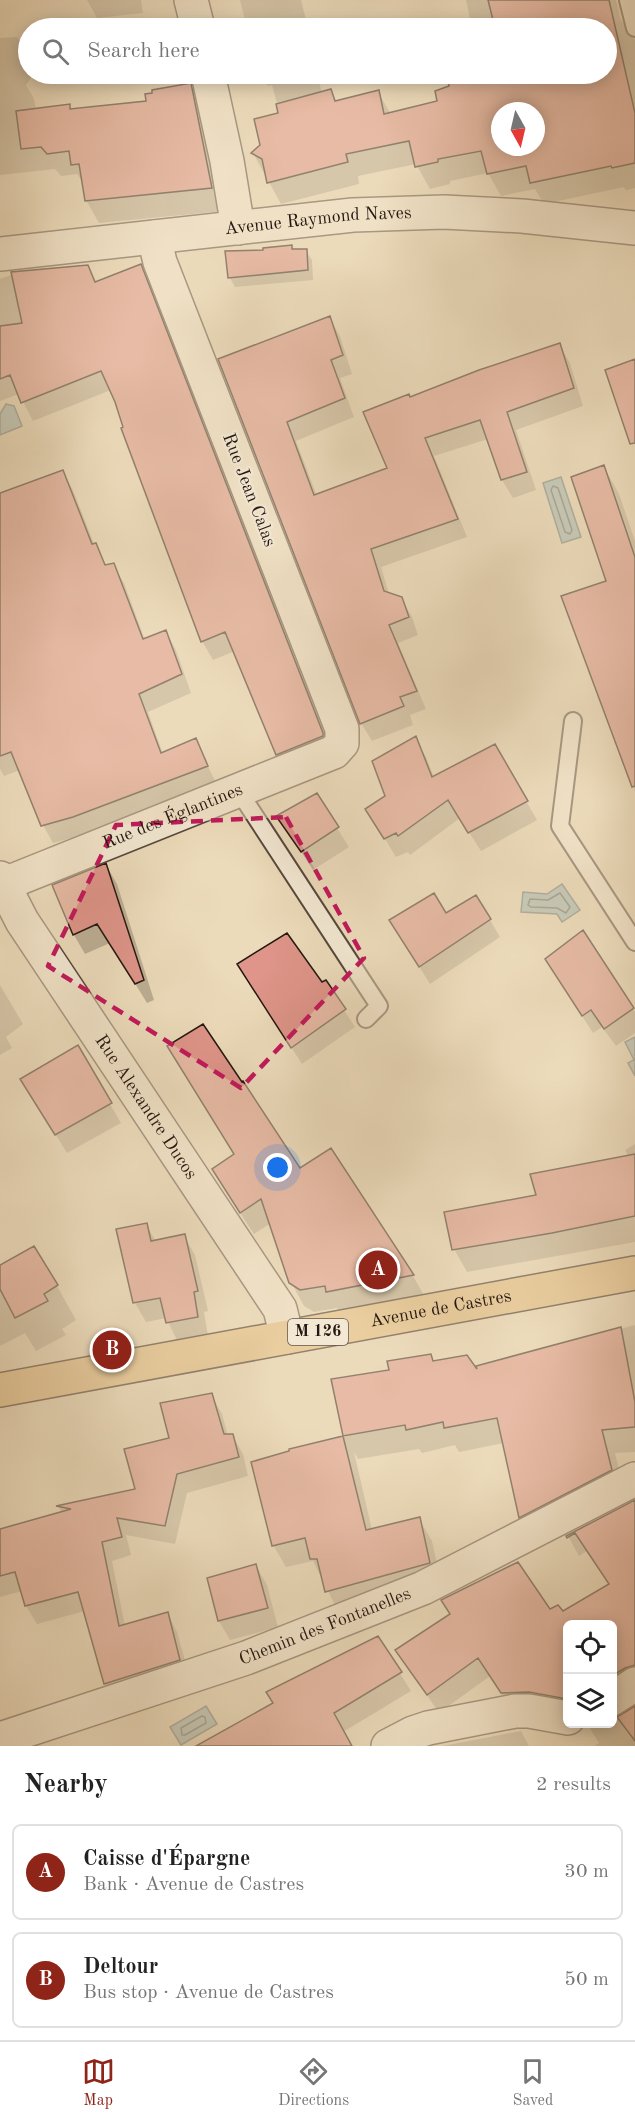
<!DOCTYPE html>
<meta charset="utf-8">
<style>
:root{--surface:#fff;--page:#f2f2f2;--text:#222;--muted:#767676;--line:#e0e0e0;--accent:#8f2418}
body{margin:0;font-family:"Old Standard TT",serif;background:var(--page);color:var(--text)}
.controls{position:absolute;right:18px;bottom:18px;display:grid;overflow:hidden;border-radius:9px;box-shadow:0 3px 15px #0003}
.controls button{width:54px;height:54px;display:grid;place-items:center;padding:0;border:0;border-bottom:2px solid var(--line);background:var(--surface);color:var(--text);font:30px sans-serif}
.compass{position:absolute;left:491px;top:102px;width:54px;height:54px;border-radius:50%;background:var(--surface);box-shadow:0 3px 15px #0003;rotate:172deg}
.you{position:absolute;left:278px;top:1168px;width:21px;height:21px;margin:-15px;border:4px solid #fff;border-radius:50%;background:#1a73e8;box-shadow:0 0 0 9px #1a73e833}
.badge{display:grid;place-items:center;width:39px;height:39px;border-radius:50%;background:var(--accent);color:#fff;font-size:20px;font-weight:700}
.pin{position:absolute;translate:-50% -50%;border:3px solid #fff;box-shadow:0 2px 6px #0006}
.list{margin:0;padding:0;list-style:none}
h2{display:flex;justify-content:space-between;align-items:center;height:78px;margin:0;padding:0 24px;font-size:26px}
h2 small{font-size:20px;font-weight:400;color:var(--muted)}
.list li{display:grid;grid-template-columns:39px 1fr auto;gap:18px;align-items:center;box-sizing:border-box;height:96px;margin:0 12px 12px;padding:0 12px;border:2px solid var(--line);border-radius:9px}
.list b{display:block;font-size:22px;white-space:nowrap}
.list p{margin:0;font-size:20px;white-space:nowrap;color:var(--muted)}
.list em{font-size:20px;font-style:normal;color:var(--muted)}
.icon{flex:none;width:33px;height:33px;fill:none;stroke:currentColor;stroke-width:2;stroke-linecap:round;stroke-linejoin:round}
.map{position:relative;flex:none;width:635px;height:1746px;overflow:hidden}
.search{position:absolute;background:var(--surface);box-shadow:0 3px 15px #0003;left:18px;right:18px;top:18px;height:66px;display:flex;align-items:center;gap:15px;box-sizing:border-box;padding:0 21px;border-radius:33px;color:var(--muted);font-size:22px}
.sheet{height:294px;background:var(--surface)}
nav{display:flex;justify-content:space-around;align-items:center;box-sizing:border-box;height:84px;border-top:2px solid var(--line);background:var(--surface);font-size:16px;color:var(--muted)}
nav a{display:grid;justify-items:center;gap:3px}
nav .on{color:var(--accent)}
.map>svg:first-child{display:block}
.water{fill:#9bb9b9;stroke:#6b7876;stroke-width:1.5}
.shadow{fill:#0003;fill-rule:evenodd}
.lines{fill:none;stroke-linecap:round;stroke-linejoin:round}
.shore{stroke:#606865;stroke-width:1.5}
.building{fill:#df958a;stroke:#241711;stroke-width:1.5;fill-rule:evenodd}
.lane-casing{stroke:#56483c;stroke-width:20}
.street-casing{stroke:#56483c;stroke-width:36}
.primary-casing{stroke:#241711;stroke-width:36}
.lane{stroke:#f3e8d3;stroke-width:16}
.street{stroke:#f3e8d3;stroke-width:33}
.primary{stroke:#e6be7e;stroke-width:33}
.marked{fill:none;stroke:#c2185b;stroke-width:4.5;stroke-dasharray:12 8;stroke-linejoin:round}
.labels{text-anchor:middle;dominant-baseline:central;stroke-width:5;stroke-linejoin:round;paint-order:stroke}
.shield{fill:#f3e8d3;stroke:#62564b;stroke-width:1.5}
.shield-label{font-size:16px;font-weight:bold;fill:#241711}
.street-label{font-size:18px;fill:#241711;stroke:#f3e8d3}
</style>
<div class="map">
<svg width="635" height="1746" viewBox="0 0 635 1746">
<rect width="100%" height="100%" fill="#ecdbbb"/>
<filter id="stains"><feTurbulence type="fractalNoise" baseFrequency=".00333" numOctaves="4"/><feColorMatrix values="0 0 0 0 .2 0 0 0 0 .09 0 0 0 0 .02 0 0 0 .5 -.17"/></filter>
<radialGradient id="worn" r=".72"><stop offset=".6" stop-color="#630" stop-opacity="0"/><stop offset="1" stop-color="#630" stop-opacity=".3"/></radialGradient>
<!-- water -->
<path class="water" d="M 6,404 L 14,406 L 22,426 L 0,435 L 0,414 Z
M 561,477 L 581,537 L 562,543 L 543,483 Z
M 562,884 L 580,910 L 562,922 L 557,914 L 521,912 L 523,892 L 547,894 Z
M 635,1037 L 635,1076 L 628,1063 L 634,1060 L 625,1042 Z
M 206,1706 L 217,1724 L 181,1745 L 170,1727 Z"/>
<!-- shadow -->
<path class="shadow" d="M 87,0 L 141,0 L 143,13 L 97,18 Z
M 240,0 L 301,0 L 308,28 L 247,28 Z
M 466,0 L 616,0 L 620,18 L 632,38 L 635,39 L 635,188 L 626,190 L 624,187 L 544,204 L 535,189 L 501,196 L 488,173 L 450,181 L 450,184 L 430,189 L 416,164 L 358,176 L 359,184 L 281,204 L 253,153 L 261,145 L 280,114 L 272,85 L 268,86 L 261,74 L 317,74 L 322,93 L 331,91 L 337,102 L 378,92 L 391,114 L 439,102 L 482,75 L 482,74 L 606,74 L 606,28 L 472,28 ZM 500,111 L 536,111 L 536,147 L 500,147 Z
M 17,37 L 28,56 L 28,74 L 32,74 L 32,76 L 26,85 L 34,99 L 36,110 L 69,106 L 72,111 L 147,102 L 190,84 L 203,107 L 224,211 L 99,223 L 86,200 L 84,184 L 77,174 L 61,176 L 55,169 L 0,175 L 0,38 Z
M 291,247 L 293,251 L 306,251 L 312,260 L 313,280 L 235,287 L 230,278 L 265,252 Z
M 87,266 L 97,283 L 141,266 L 151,284 L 333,752 L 288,773 L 278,754 L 235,651 L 213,660 L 202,641 L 111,390 L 33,421 L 19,394 L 0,401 L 0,279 L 16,273 Z
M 329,318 L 340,336 L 352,374 L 340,378 L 354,417 L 296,441 L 317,496 L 389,469 L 410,399 L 559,345 L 570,363 L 583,406 L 516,430 L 536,490 L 513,498 L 502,480 L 488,439 L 434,456 L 467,537 L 381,567 L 389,594 L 401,598 L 412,617 L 418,635 L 398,643 L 426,709 L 410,715 L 413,725 L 372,741 L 361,723 L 220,359 Z
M 604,467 L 619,494 L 635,541 L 635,791 L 563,597 L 608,582 Z
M 62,472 L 73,490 L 94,544 L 107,566 L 113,565 L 124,583 L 145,640 L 166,632 L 176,650 L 191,693 L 148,712 L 163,754 L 195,740 L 217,785 L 83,835 L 53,843 L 43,825 L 20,770 L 4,776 L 0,769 L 0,495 Z
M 415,738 L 426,757 L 434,777 L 494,746 L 537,820 L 481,851 L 460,818 L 410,855 L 408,852 L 396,857 L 379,829 L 387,797 Z
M 316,795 L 349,847 L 313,870 L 278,816 Z
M 106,865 L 117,884 L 154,1000 L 147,1003 L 110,943 L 85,954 L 74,935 Z
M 490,920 L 500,937 L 430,984 L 401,937 Z
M 583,932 L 635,1012 L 635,1033 L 616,1046 L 602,1027 L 593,1033 L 557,977 Z
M 249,981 L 322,984 L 326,982 L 355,1027 L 302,1064 Z
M 0,985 L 23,1024 L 6,1037 L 12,1048 L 0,1055 Z
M 77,1047 L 121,1123 L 67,1153 L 33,1098 Z
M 635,1144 L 635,1242 L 467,1272 L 454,1249 L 537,1196 L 629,1157 L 625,1150 Z
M 331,1150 L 413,1276 L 425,1297 L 340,1314 L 337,1308 L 314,1312 L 304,1306 L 291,1282 L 271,1223 L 254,1234 L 226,1191 L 299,1170 Z
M 146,1224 L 156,1242 L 184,1236 L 195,1255 L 208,1311 L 204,1312 L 208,1336 L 178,1342 L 166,1318 L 146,1322 L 135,1303 L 118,1231 Z
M 0,1266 L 57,1286 L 76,1320 L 62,1329 L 66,1335 L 36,1351 L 25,1333 L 0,1346 Z
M 635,1325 L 635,1452 L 615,1453 L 625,1494 L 534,1541 L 520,1517 L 504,1443 L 459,1452 L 455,1445 L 422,1453 L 419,1449 L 358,1459 L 354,1452 L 372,1530 L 419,1519 L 432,1541 L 442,1586 L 339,1613 L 313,1561 L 286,1567 L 273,1545 L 291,1450 L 345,1437 L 332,1380 L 434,1363 L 480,1376 L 478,1367 Z
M 211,1395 L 222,1414 L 228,1436 L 232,1435 L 243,1454 L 248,1476 L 187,1493 L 175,1544 L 126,1535 L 131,1555 L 112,1561 L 125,1626 L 167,1613 L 177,1632 L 190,1678 L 116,1702 L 105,1683 L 85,1611 L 37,1624 L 26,1606 L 22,1591 L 0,1597 L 0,1529 L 62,1513 L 59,1507 L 137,1490 L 171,1439 Z
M 635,1502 L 635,1688 L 612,1702 L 612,1624 L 568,1624 L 568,1716 L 513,1712 L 490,1676 L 439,1713 L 397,1650 L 549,1611 L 562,1613 L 610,1586 L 587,1551 L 579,1556 L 568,1536 Z
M 256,1566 L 267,1585 L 278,1627 L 230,1640 L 219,1621 Z
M 378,1638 L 411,1691 L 343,1732 L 351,1746 L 200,1746 L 275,1704 Z
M 635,1708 L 635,1746 L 595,1746 L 599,1743 L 587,1724 L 612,1724 L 612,1719 L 622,1716 Z
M 521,1731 L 529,1746 L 442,1746 Z"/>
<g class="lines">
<!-- shore -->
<path class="shore" d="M 553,486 L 558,488 L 572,530 L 570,534 L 565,532 L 551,490 Z
M 560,893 L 570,907 L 566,913 L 557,908 L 531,907 L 528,905 L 530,899 L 548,900 Z
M 202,1716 L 205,1717 L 206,1723 L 185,1735 L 182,1735 L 181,1728 Z"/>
</g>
<!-- building -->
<path class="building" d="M 488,0 L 609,0 L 635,113 L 635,163 L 612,168 L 611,166 L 530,183 L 526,166 L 487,174 L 481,151 L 438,159 L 438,162 L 415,167 L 409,141 L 346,154 L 348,162 L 267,183 L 262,159 L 251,153 L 260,145 L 254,119 L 278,113 L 276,104 L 331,89 L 335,101 L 379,90 L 384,114 L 437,101 L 435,91 L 449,86 L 448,82 L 484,74 L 606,74 L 606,28 L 495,28 ZM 500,111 L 536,111 L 536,147 L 500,147 Z
M 191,83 L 212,188 L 85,201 L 79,164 L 71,165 L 69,151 L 47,154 L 41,147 L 21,149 L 16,111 L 70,104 L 70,109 L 146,101 L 145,94 L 152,93 L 152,90 Z
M 292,245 L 292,249 L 307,249 L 308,270 L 228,278 L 225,251 L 263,250 L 263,248 Z
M 141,264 L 323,733 L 323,736 L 276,755 L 225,632 L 201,642 L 121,428 L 123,427 L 115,402 L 101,371 L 21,403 L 10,375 L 0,379 L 0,326 L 22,323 L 11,272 L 88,265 L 95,282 Z
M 330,316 L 343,355 L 331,360 L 345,398 L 287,422 L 314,495 L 387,468 L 363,412 L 409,394 L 410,397 L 479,370 L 560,343 L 574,388 L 507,412 L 527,472 L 501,480 L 480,420 L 425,438 L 458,519 L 371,549 L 384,591 L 402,597 L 409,617 L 389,625 L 417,691 L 400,697 L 404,706 L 360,724 L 218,359 Z
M 635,359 L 635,443 L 630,444 L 605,370 Z
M 604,465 L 635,557 L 635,786 L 632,787 L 561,596 L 606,581 L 571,477 Z
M 63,470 L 92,544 L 96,543 L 105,565 L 114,563 L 143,639 L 166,630 L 182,674 L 139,694 L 161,753 L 196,738 L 208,766 L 73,817 L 41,826 L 11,752 L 0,756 L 0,493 Z
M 416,736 L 432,777 L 495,744 L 528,801 L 468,833 L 448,800 L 398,836 L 396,833 L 384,839 L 365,809 L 385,796 L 372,761 Z
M 317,793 L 339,827 L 301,852 L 276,816 Z
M 106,863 L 144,980 L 135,984 L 97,924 L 73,935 L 52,885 Z
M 434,893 L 446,913 L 476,895 L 491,919 L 419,967 L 389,920 Z
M 583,930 L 634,1008 L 604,1029 L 591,1010 L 582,1016 L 545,959 Z
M 287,933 L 322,982 L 326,980 L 346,1009 L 291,1048 L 237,964 Z
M 203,1024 L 242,1082 L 243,1081 L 300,1168 L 331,1148 L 414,1275 L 326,1292 L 325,1286 L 300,1290 L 289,1283 L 261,1199 L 240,1213 L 212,1169 L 234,1154 L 167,1046 Z
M 78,1045 L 112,1103 L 55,1135 L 20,1079 Z
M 635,1154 L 635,1216 L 552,1233 L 452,1250 L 444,1212 L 536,1195 L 530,1174 Z
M 147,1223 L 151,1241 L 185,1234 L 198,1291 L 194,1292 L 198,1317 L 166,1323 L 160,1298 L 133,1303 L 116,1229 Z
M 34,1246 L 58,1285 L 44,1294 L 48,1301 L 15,1318 L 0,1289 L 0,1265 Z
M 621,1327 L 635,1402 L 635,1427 L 602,1430 L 612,1470 L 519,1518 L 497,1418 L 444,1428 L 443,1422 L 406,1430 L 405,1425 L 343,1436 L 331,1379 L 389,1370 L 387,1361 L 431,1354 L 433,1361 L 467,1355 L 477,1369 L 476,1366 Z
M 212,1393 L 224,1434 L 233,1434 L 239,1457 L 177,1474 L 165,1526 L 117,1518 L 122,1537 L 102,1542 L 119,1626 L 168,1612 L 180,1660 L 104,1684 L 78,1592 L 25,1606 L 15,1572 L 0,1576 L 0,1529 L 71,1509 L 56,1506 L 135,1489 L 124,1449 L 169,1438 L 160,1403 Z
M 343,1436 L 366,1530 L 420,1517 L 430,1563 L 325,1592 L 317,1559 L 310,1559 L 305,1538 L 272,1546 L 251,1462 L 289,1451 L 289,1449 Z
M 635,1500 L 635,1665 L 625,1668 L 612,1676 L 612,1624 L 567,1624 L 567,1699 L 529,1692 L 501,1693 L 478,1658 L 427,1695 L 395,1650 L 450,1614 L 441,1600 L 518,1562 L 550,1609 L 558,1605 L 563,1611 L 609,1584 L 575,1533 L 567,1538 L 566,1536 Z
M 256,1564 L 268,1608 L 218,1621 L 207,1578 Z
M 378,1636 L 402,1672 L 334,1713 L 352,1746 L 196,1746 L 273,1703 L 266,1692 Z
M 635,1706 L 635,1741 L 617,1717 Z"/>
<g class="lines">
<!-- lane casing -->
<g class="lane-casing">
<path id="lane" d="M 628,0 L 635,28
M 573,721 L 560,826 L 635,942
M 238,790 L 379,1006 L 366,1019"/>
</g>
<!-- street casing -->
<g class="street-casing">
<g id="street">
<path d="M 191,0 L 198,28"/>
<path d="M 208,74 L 227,161 L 238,228"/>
<path id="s1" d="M 0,254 L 353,215 L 444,212 L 522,216 L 635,228"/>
<path id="s2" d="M 0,878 L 22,921 L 280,1309 L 287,1337"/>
<path id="s3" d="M 2,885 L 334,752 L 342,743 L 342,729 L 160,262 L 154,237"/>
<path d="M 612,1699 L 635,1684"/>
<path id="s4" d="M 0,1739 L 246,1658 L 423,1588 L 635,1479"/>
<path d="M 388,1746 L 413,1733 L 428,1728 L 515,1711 L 529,1711 L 568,1718"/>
</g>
</g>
<!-- primary casing -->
<g class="primary-casing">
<g id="primary">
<path id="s5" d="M 0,1390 L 635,1273"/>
</g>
</g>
<!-- lane -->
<use href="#lane" class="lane"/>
<!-- street -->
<use href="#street" class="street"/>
<!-- primary -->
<use href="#primary" class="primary"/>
</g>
<!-- marked area -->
<path d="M0 0H635V1746H0ZM 286,817 L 364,958 L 241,1088 L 48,966 L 116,825 Z" fill="#ecdbbb" fill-opacity=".55" fill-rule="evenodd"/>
<path class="marked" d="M 286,817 L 364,958 L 241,1088 L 48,966 L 116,825 Z"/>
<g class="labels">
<!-- shield labels -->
<rect class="shield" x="288" y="1319" width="60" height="26" rx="4.5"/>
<g class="shield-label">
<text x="318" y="1332">M 126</text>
</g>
<!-- street labels -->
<g class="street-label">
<text stroke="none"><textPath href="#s1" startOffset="320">Avenue Raymond Naves</textPath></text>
<text transform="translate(249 490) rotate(69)">Rue Jean Calas</text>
<text stroke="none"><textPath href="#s3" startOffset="184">Rue des Églantines</textPath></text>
<text stroke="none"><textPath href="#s2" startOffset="272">Rue Alexandre Ducos</textPath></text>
<text stroke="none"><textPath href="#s5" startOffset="448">Avenue de Castres</textPath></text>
<text stroke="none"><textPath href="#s4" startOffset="344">Chemin des Fontanelles</textPath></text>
</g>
</g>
<rect width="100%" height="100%" filter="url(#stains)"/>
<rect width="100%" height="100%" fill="url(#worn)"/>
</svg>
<div class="controls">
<button><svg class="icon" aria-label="locate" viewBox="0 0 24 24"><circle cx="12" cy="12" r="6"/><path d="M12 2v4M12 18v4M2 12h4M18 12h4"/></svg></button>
<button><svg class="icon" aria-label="layers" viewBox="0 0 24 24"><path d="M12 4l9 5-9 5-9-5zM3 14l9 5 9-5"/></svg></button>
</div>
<svg class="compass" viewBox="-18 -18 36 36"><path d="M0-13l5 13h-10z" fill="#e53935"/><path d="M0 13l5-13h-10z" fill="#767676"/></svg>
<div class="you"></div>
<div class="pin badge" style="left:378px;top:1270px">A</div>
<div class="pin badge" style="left:112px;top:1350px">B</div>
<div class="search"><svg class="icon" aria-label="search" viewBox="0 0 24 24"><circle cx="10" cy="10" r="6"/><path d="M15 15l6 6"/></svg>Search here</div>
</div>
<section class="sheet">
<h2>Nearby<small>2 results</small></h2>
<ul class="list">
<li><span class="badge">A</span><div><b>Caisse d'Épargne</b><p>Bank · Avenue de Castres</p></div><em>30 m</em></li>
<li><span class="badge">B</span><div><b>Deltour</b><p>Bus stop · Avenue de Castres</p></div><em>50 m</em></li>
</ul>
</section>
<nav>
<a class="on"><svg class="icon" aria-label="map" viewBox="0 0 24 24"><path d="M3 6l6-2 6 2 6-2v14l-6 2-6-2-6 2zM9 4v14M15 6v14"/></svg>Map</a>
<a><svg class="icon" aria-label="directions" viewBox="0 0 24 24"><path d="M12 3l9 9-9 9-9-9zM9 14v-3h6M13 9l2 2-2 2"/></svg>Directions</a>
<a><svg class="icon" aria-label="saved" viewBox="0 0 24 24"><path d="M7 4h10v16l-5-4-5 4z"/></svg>Saved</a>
</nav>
